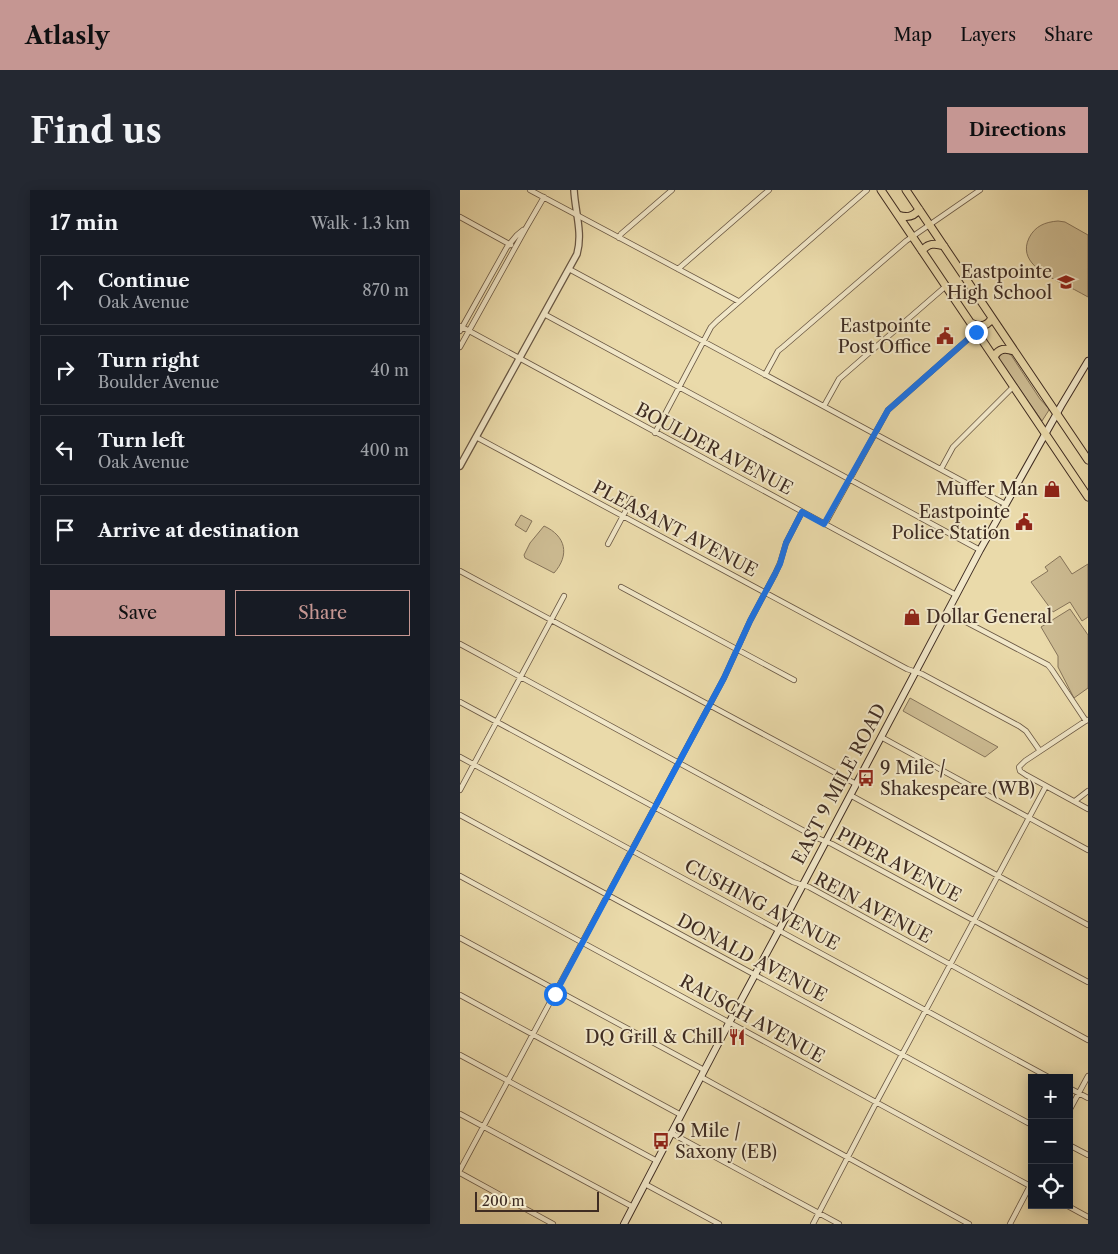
<!DOCTYPE html>
<meta charset="utf-8">
<style>
:root{--surface:#171b24;--page:#242831;--text:#f1f3f6;--muted:#9ea1a6;--line:#363941;--accent:#c59692}
body{margin:0;font-family:"Libre Caslon Text",serif;background:var(--page);color:var(--text)}
.controls{position:absolute;right:15px;bottom:15px;display:grid;overflow:hidden;border-radius:0px;box-shadow:0 2px 12px #0003}
.controls button{width:45px;height:45px;display:grid;place-items:center;padding:0;border:0;border-bottom:1px solid var(--line);background:var(--surface);color:var(--text);font:25px sans-serif}
.scale{position:absolute;left:15px;bottom:12px;width:124px;box-sizing:border-box;padding-left:5px;border:2px solid #3f2c22;border-top:0;font-size:14px;line-height:18px;white-space:nowrap;color:#3f2c22;-webkit-text-stroke:4px #f1e7c8;paint-order:stroke}
.stop{position:absolute;width:15px;height:15px;margin:-11px;border:4px solid #1a73e8;border-radius:50%;background:#fff}
.stop.end{background:#1a73e8;border-color:#fff;box-shadow:0 1px 5px #0008}
.list{margin:0;padding:0;list-style:none}
h2{display:flex;justify-content:space-between;align-items:center;height:65px;margin:0;padding:0 20px;font-size:21px}
h2 small{font-size:16px;font-weight:400;color:var(--muted)}
.list li{display:grid;grid-template-columns:32px 1fr auto;gap:15px;align-items:center;box-sizing:border-box;height:70px;margin:0 10px 10px;padding:0 10px;border:1px solid var(--line);border-radius:0px}
.list b{display:block;font-size:19px;white-space:nowrap}
.list p{margin:0;font-size:16px;white-space:nowrap;color:var(--muted)}
.list em{font-size:16px;font-style:normal;color:var(--muted)}
.actions{display:flex;gap:10px;padding:15px 20px}
.actions a{flex:1;padding:11px 0;border:1px solid var(--accent);border-radius:0px;text-align:center;font-size:18px;color:var(--accent)}
.actions .main{background:var(--accent);color:#111}
.icon{flex:none;width:28px;height:28px;fill:none;stroke:currentColor;stroke-width:2;stroke-linecap:round;stroke-linejoin:round}
.map{position:relative;flex:none;width:628px;height:1034px;overflow:hidden;border-radius:0px}
header{display:flex;align-items:center;gap:30px;box-sizing:border-box;height:70px;padding:0 25px;background:var(--accent);color:#111}
header strong{font-size:24px}
nav{display:flex;gap:28px;margin-inline-start:auto;font-size:18px}
.intro{display:flex;align-items:center;justify-content:space-between;box-sizing:border-box;height:120px;padding:0 30px}
h1{margin:0;font-size:35px}
.button{padding:12px 22px;border-radius:0px;background:var(--accent);color:#111;font-size:18px;font-weight:700}
main{display:flex;gap:30px;padding:0 30px}
aside{flex:1;background:var(--surface);border-radius:0px;box-shadow:0 2px 12px #0003}
.map>svg:first-child{display:block}
.green{fill:#cdbc93;stroke:#86745a}
.lines{fill:none;stroke-linecap:round;stroke-linejoin:round}
.minor-casing{stroke:#6a5844;stroke-width:6}
.tertiary-casing{stroke:#6a5844;stroke-width:8}
.secondary-casing{stroke:#3f2c22;stroke-width:8}
.primary-casing{stroke:#3f2c22;stroke-width:9}
.minor{stroke:#f1e7c8;stroke-width:4.5}
.tertiary{stroke:#f1e7c8;stroke-width:5.5}
.secondary{stroke:#f1e7c8;stroke-width:6}
.primary{stroke:#eadaaa;stroke-width:7}
.route{stroke:#1a73e8;stroke-width:6}
.labels{text-anchor:middle;dominant-baseline:central;stroke-width:4;stroke-linejoin:round;paint-order:stroke}
.poi-label{font-size:18px;fill:#3f2c22;stroke:#f1e7c8;text-anchor:end}
.street-label{font-size:18px;fill:#3f2c22;stroke:#f1e7c8}
</style>
<header>
<strong>Atlasly</strong>
<nav><a>Map</a><a>Layers</a><a>Share</a></nav>
</header>
<div class="intro"><h1>Find us</h1><a class="button">Directions</a></div>
<main>
<aside>
<h2>17 min<small>Walk · 1.3 km</small></h2>
<ul class="list">
<li><svg class="icon" aria-label="ahead" viewBox="0 0 24 24"><path d="M12 20V5M6 11l6-6 6 6"/></svg><div><b>Continue</b><p>Oak Avenue</p></div><em>870 m</em></li>
<li><svg class="icon" aria-label="right" viewBox="0 0 24 24"><path d="M7 20v-9h11M14 6l5 5-5 5"/></svg><div><b>Turn right</b><p>Boulder Avenue</p></div><em>40 m</em></li>
<li><svg class="icon" aria-label="left" viewBox="0 0 24 24"><path d="M17 20v-9H6M10 6l-5 5 5 5"/></svg><div><b>Turn left</b><p>Oak Avenue</p></div><em>400 m</em></li>
<li><svg class="icon" aria-label="arrive" viewBox="0 0 24 24"><path d="M6 21V4h12l-3 4 3 4H6"/></svg><div><b>Arrive at destination</b></div></li>
</ul>
<div class="actions"><a class="main">Save</a><a>Share</a></div>
</aside>
<div class="map">
<svg width="628" height="1034" viewBox="0 0 628 1034">
<rect width="100%" height="100%" fill="#eadaaa"/>
<filter id="stains"><feTurbulence type="fractalNoise" baseFrequency=".004" numOctaves="4"/><feColorMatrix values="0 0 0 0 .2 0 0 0 0 .09 0 0 0 0 .02 0 0 0 .5 -.17"/></filter>
<radialGradient id="worn" r=".72"><stop offset=".6" stop-color="#630" stop-opacity="0"/><stop offset="1" stop-color="#630" stop-opacity=".3"/></radialGradient>
<!-- green -->
<path class="green" d="M 598,31 L 605,32 L 628,45 L 628,107 C 619,102 610,97 601,93 C 584,84 558,71 569,48 C 575,36 585,32 598,31 Z
M 546,162 L 551,165 L 580,209 L 589,219 L 589,220 L 582,231 L 539,169 L 539,165 L 542,163 Z
M 61,325 L 72,331 L 66,342 L 55,335 Z
M 84,336 C 106,346 110,365 94,383 L 65,368 L 64,365 L 70,353 Z
M 600,366 L 612,384 L 628,374 L 628,427 L 622,431 L 610,412 L 593,422 L 571,392 L 588,381 L 585,377 Z
M 610,419 L 628,445 L 628,498 L 614,508 L 598,477 L 598,466 L 581,437 Z
M 450,508 L 538,557 L 525,567 L 443,521 Z"/>
<g class="lines">
<!-- minor casing -->
<g class="minor-casing">
<path id="minor" d="M 70,0 L 278,111
M 0,27 L 51,55
M 159,48 L 161,44 L 212,0
M 109,79 L 545,314
M 218,79 L 309,0
M 84,124 L 520,360
M 0,136 L 496,405
M 0,141 L 47,57 L 57,45 L 63,40
M 0,157 L 66,38 L 84,7
M 305,185 L 318,161 L 323,157 L 446,51 L 520,0
M 364,216 L 379,189 L 486,96
M 195,243 L 251,137 L 257,131 L 407,0
M 16,247 L 447,479 L 462,484 L 559,536 L 566,541 L 580,561
M 481,279 L 493,257 L 554,196
M 365,334 L 428,220 L 516,142
M 148,354 L 172,309
M 0,381 L 396,594
M 161,397 L 334,490
M 487,422 L 588,475 L 592,480 L 626,531
M 0,454 L 357,648 L 372,654 L 628,792
M 0,512 L 333,692 L 349,697 L 628,850
M 627,530 L 565,571 L 559,577 L 560,581 L 566,585 L 628,619
M 421,547 L 628,660
M 0,567 L 590,888
M 0,600 L 104,406
M 390,605 L 628,735
M 615,611 L 628,601
M 0,625 L 572,935
M 0,686 L 572,997
M 0,748 L 244,880
M 0,805 L 221,925
M 0,865 L 197,971
M 241,887 L 509,1034
M 609,898 L 628,908
M 609,921 L 628,886
M 0,924 L 173,1017
M 211,943 L 379,1034
M 609,955 L 628,965
M 0,980 L 264,488 L 290,431 L 315,384 L 320,373 L 326,353 L 342,322
M 0,983 L 93,1034
M 185,994 L 259,1034
M 606,1015 L 628,1027
M 353,1034 L 416,913 L 586,596
M 550,1034 L 572,992"/>
</g>
<!-- tertiary casing -->
<g class="tertiary-casing">
<path id="tertiary" d="M 0,276 L 117,64 C 123,43 115,21 114,0"/>
</g>
<!-- secondary casing -->
<g class="secondary-casing">
<path id="secondary" d="M 164,1034 L 269,833 L 319,740 L 520,360 L 601,216 L 628,171"/>
</g>
<!-- primary casing -->
<g class="primary-casing">
<path id="primary" d="M 421,0 L 628,307
M 446,0 L 628,270
M 438,25 C 447,28 454,27 459,19
M 462,61 C 468,53 475,53 484,56
M 511,133 C 520,137 527,137 532,128
M 534,167 C 539,158 545,158 554,161"/>
</g>
<!-- minor -->
<use href="#minor" class="minor"/>
<!-- tertiary -->
<use href="#tertiary" class="tertiary"/>
<!-- secondary -->
<use href="#secondary" class="secondary"/>
<!-- primary -->
<use href="#primary" class="primary"/>
</g>
<g class="lines">
<!-- route -->
<path class="route" d="M 95,804 L 264,488 L 290,431 L 315,384 L 320,374 L 326,353 L 342,322 L 364,334 L 428,220 L 516,142"/>
</g>
<!-- icons -->
<defs>
<g id="school-bare" transform="scale(1.35)"><path d="M0-5L7-2L0 1L-7-2ZM-4 1L0 2.5L4 1V4Q0 6-4 4Z" fill="#8f2418" stroke="#f1e7c8" stroke-width="2.5" paint-order="stroke"/></g>
<g id="civic-bare" transform="scale(1.35)"><path d="M-.6-6.5H3V-4.5H.6V-3L4-1V1h2V6H-6V1h2V-1L-.6-3ZM-1.2 2.5V6h2.4V2.5Z" fill="#8f2418" stroke="#f1e7c8" stroke-width="2.5" paint-order="stroke"/></g>
<g id="shop-bare" transform="scale(1.35)"><path d="M-5-2.5h2.3a2.7 3.5 0 0 1 5.4 0H5L5.5 6h-11ZM-1.5-2.5h3a1.5 2.3 0 0 0-3 0Z" fill="#8f2418" stroke="#f1e7c8" stroke-width="2.5" paint-order="stroke"/></g>
<g id="bus-bare" transform="scale(1.35)"><path d="M-5-6H5V4H4V6H2V4H-2V6H-4V4H-5ZM-3.5-4V0h7V-4ZM-3.5 1.2v1.5H-2V1.2ZM2 1.2v1.5H3.5V1.2Z" fill="#8f2418" stroke="#f1e7c8" stroke-width="2.5" paint-order="stroke"/></g>
<g id="restaurant-bare" transform="scale(1.35)"><path d="M-5-6h1v4h1v-4h1v4h1v-4h1v5L-1.5 .5V6h-2V.5L-5-1ZM5-6V6H3V1.5H1.5Q1.5-4 5-6Z" fill="#8f2418" stroke="#f1e7c8" stroke-width="2.5" paint-order="stroke"/></g>
</defs>
<g fill-rule="evenodd">
<use href="#school-bare" x="606" y="92"/>
<use href="#civic-bare" x="485" y="146"/>
<use href="#shop-bare" x="592" y="299"/>
<use href="#civic-bare" x="564" y="332"/>
<use href="#shop-bare" x="452" y="427"/>
<use href="#bus-bare" x="406" y="588"/>
<use href="#restaurant-bare" x="277" y="847"/>
<use href="#bus-bare" x="201" y="951"/>
</g>
<g class="labels">
<!-- poi labels -->
<g class="poi-label">
<text x="592" y="82">Eastpointe<tspan x="592" dy="21">High School</tspan></text>
<text x="471" y="136">Eastpointe<tspan x="471" dy="21">Post Office</tspan></text>
<text x="578" y="299">Muffer Man</text>
<text x="550" y="322">Eastpointe<tspan x="550" dy="21">Police Station</tspan></text>
<text x="466" y="427" text-anchor="start">Dollar General</text>
<text x="420" y="578" text-anchor="start">9 Mile /<tspan x="420" dy="21">Shakespeare (WB)</tspan></text>
<text x="263" y="847">DQ Grill &amp; Chill</text>
<text x="215" y="941" text-anchor="start">9 Mile /<tspan x="215" dy="21">Saxony (EB)</tspan></text>
</g>
<!-- street labels -->
<g class="street-label">
<text transform="translate(254 259) rotate(28)">BOULDER AVENUE</text>
<text transform="translate(215 339) rotate(28)">PLEASANT AVENUE</text>
<text transform="translate(379 594) rotate(-62)">EAST 9 MILE ROAD</text>
<text transform="translate(439 675) rotate(28)">PIPER AVENUE</text>
<text transform="translate(302 715) rotate(28)">CUSHING AVENUE</text>
<text transform="translate(413 718) rotate(28)">REIN AVENUE</text>
<text transform="translate(292 768) rotate(28)">DONALD AVENUE</text>
<text transform="translate(292 829) rotate(29)">RAUSCH AVENUE</text>
</g>
</g>
<rect width="100%" height="100%" filter="url(#stains)"/>
<rect width="100%" height="100%" fill="url(#worn)"/>
</svg>
<div class="controls">
<button>+</button>
<button>−</button>
<button><svg class="icon" aria-label="locate" viewBox="0 0 24 24"><circle cx="12" cy="12" r="6"/><path d="M12 2v4M12 18v4M2 12h4M18 12h4"/></svg></button>
</div>
<div class="scale">200 m</div>
<div class="stop" style="left:95px;top:804px"></div>
<div class="stop end" style="left:516px;top:142px"></div>
</div>
</main>
